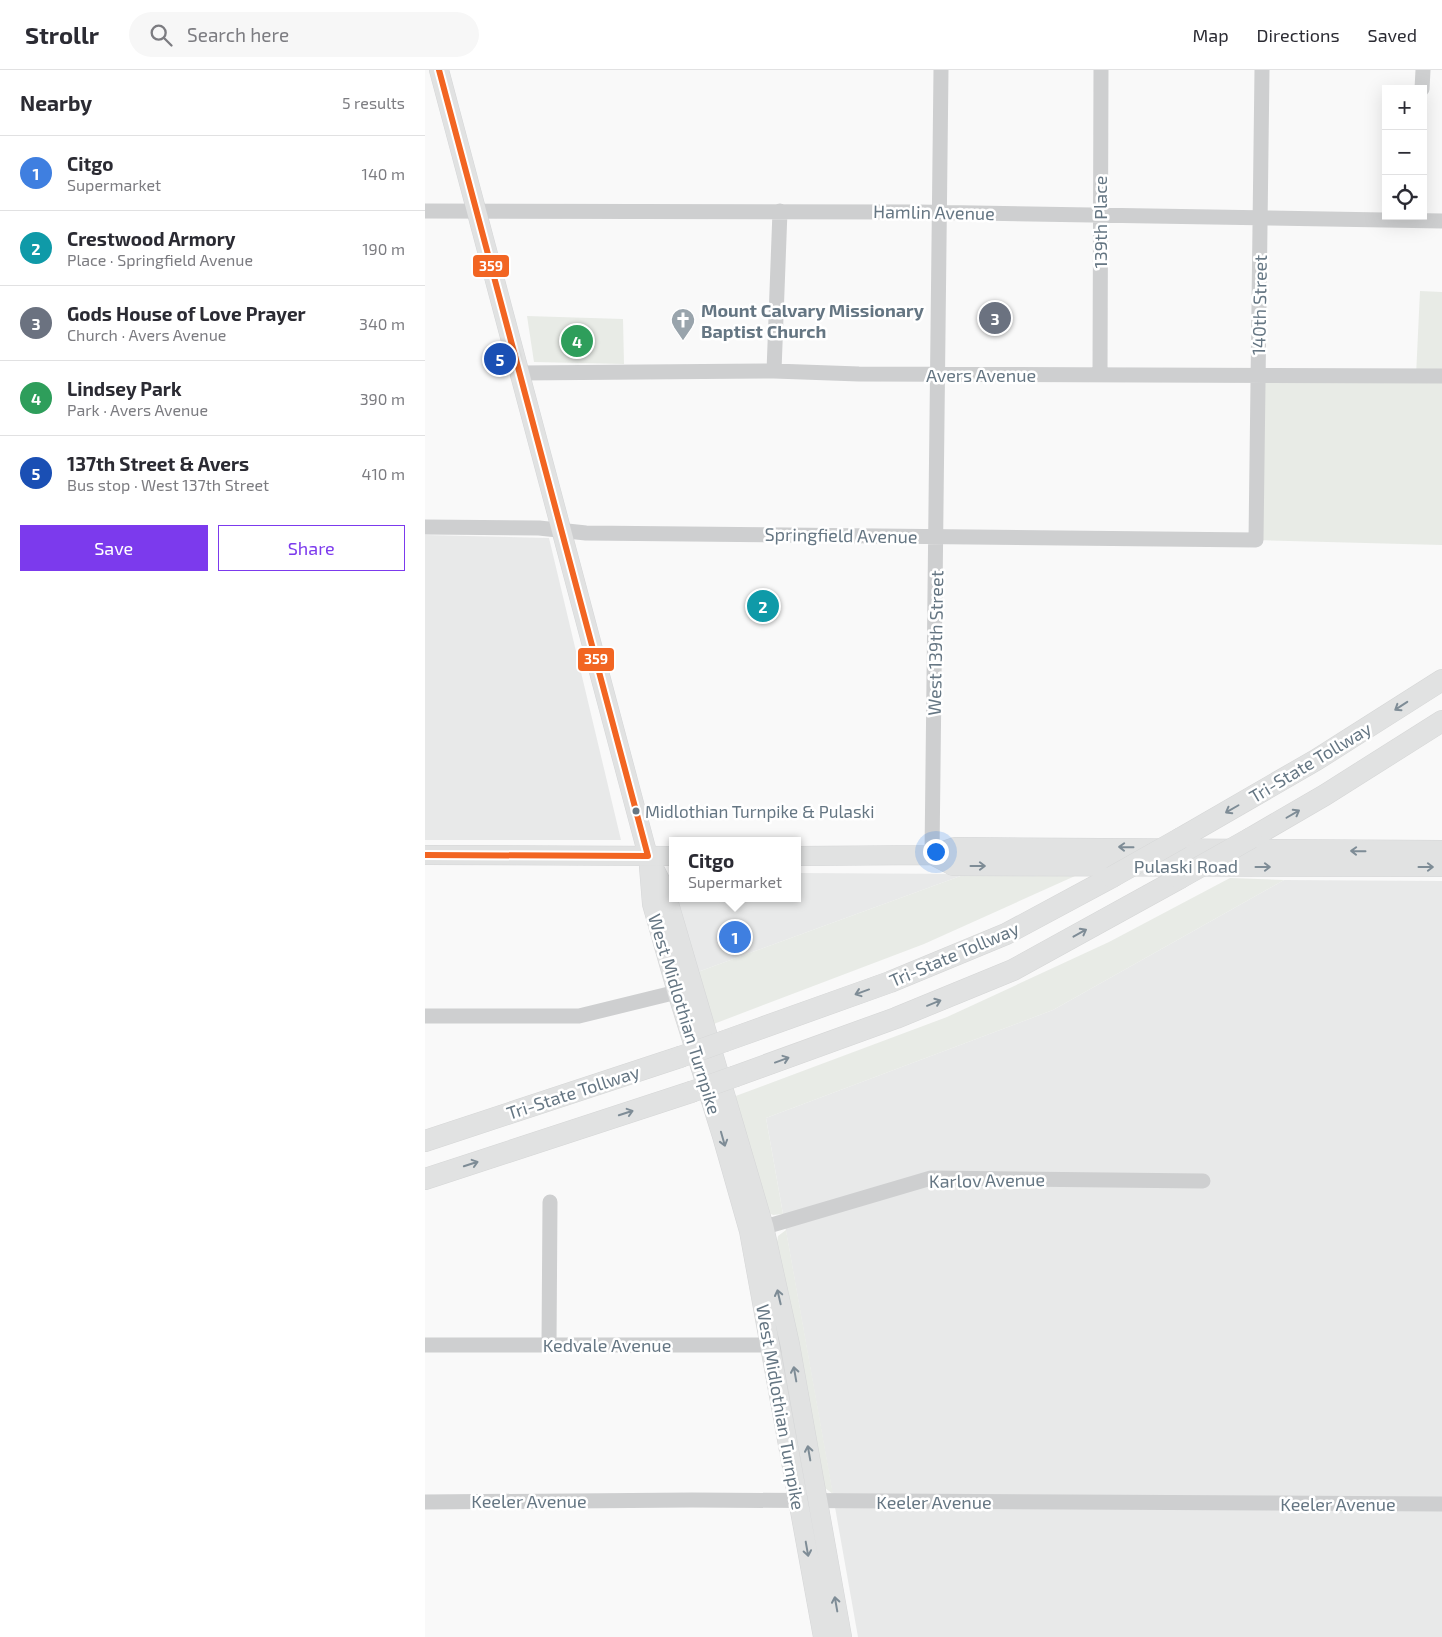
<!DOCTYPE html>
<meta charset="utf-8">
<style>
:root{--surface:#fff;--page:#f7f7f7;--text:#2b2b33;--muted:#7c7c81;--line:#e1e1e2;--accent:#7c3aed}
body{margin:0;font-family:"Exo 2",sans-serif;background:var(--page);color:var(--text)}
.controls{position:absolute;right:15px;top:15px;display:grid;overflow:hidden;border-radius:0px;box-shadow:0 5px 20px #0002}
.controls button{width:45px;height:45px;display:grid;place-items:center;padding:0;border:0;border-bottom:1px solid var(--line);background:var(--surface);color:var(--text);font:25px sans-serif}
.you{position:absolute;left:510px;top:781px;width:18px;height:18px;margin:-12px;border:4px solid #fff;border-radius:50%;background:#1a73e8;box-shadow:0 0 0 8px #1a73e833}
.badge{display:grid;place-items:center;width:32px;height:32px;border-radius:50%;background:var(--accent);color:#fff;font-size:16px;font-weight:700}
.pin{position:absolute;translate:-50% -50%;border:2px solid #fff;box-shadow:0 1px 5px #0006}
.popup{position:absolute;left:244px;top:767px;width:132px;height:65px;box-sizing:border-box;display:grid;place-content:center;border-radius:0px;background:var(--surface);filter:drop-shadow(0 1px 4px #0005);font-size:16px;white-space:nowrap;color:var(--muted)}
.popup b{font-size:19px;color:var(--text)}
.popup::after{content:'';position:absolute;left:50%;top:100%;margin-left:-10px;border:10px solid transparent;border-top-color:var(--surface)}
.list{margin:0;padding:0;list-style:none}
h2{display:flex;justify-content:space-between;align-items:center;height:65px;margin:0;padding:0 20px;font-size:21px}
h2 small{font-size:16px;font-weight:400;color:var(--muted)}
.list li{display:grid;grid-template-columns:32px 1fr auto;gap:15px;align-items:center;box-sizing:border-box;height:75px;padding:0 20px;border-top:1px solid var(--line)}
.list b{display:block;font-size:19px;white-space:nowrap}
.list p{margin:0;font-size:16px;white-space:nowrap;color:var(--muted)}
.list em{font-size:16px;font-style:normal;color:var(--muted)}
.actions{display:flex;gap:10px;padding:15px 20px}
.actions a{flex:1;padding:11px 0;border:1px solid var(--accent);border-radius:0px;text-align:center;font-size:18px;color:var(--accent)}
.actions .main{background:var(--accent);color:#fff}
.icon{flex:none;width:28px;height:28px;fill:none;stroke:currentColor;stroke-width:2;stroke-linecap:round;stroke-linejoin:round}
.map{position:relative;flex:none;width:1017px;height:1567px;overflow:hidden}
header{display:flex;align-items:center;gap:30px;box-sizing:border-box;height:70px;padding:0 25px;background:var(--surface);border-bottom:1px solid var(--line)}
header strong{font-size:24px}
nav{display:flex;gap:28px;margin-inline-start:auto;font-size:18px}
.search{width:350px;height:45px;background:var(--page);display:flex;align-items:center;gap:12px;box-sizing:border-box;padding:0 18px;border-radius:28px;color:var(--muted);font-size:19px}
main{display:flex}
aside{flex:1;background:var(--surface)}
.map>svg:first-child{display:block}
.built{fill:#e8e9e9}
.green{fill:#e8ebe6}
.lines{fill:none;stroke-linecap:round;stroke-linejoin:round}
.major-casing{stroke:#d5d6d7;stroke-width:20}
.highway-casing{stroke:#d5d6d6;stroke-width:22}
.minor{stroke:#cecfd0;stroke-width:15}
.major{stroke:#e1e2e2;stroke-width:19}
.highway{stroke:#e1e2e2;stroke-width:21}
.highway-bridge-casing{stroke:#d5d6d6;stroke-width:22;stroke-linecap:butt}
.highway-bridge{stroke:#e1e2e2;stroke-width:21}
.bus-1-casing{stroke:#fff;stroke-width:10}
.bus-1{stroke:#f26522;stroke-width:6}
.oneway{stroke:#7e8c96}
.bus-dot{fill:#657683;stroke:#fff;stroke-width:2}
.labels{text-anchor:middle;dominant-baseline:central;stroke-width:5;stroke-linejoin:round;paint-order:stroke}
.bus-label{font-size:17px;fill:#657683;stroke:#fff;text-anchor:start}
.street-label{font-size:18px;fill:#657683;stroke:#fff}
.poi-label{font-size:18px;font-weight:bold;fill:#657683;stroke:#fff;text-anchor:start}
.line-badge{stroke:#fff;stroke-width:2}
.badge-label{font-size:14px;text-anchor:middle;font-weight:bold;fill:#fff}
</style>
<header>
<strong>Strollr</strong>
<div class="search"><svg class="icon" aria-label="search" viewBox="0 0 24 24"><circle cx="10" cy="10" r="6"/><path d="M15 15l6 6"/></svg>Search here</div>
<nav><a>Map</a><a>Directions</a><a>Saved</a></nav>
</header>
<main>
<aside>
<h2>Nearby<small>5 results</small></h2>
<ul class="list">
<li><span class="badge" style="background:#3f7fe0">1</span><div><b>Citgo</b><p>Supermarket</p></div><em>140 m</em></li>
<li><span class="badge" style="background:#0f9aa8">2</span><div><b>Crestwood Armory</b><p>Place · Springfield Avenue</p></div><em>190 m</em></li>
<li><span class="badge" style="background:#6b7280">3</span><div><b>Gods House of Love Prayer</b><p>Church · Avers Avenue</p></div><em>340 m</em></li>
<li><span class="badge" style="background:#2e9e5b">4</span><div><b>Lindsey Park</b><p>Park · Avers Avenue</p></div><em>390 m</em></li>
<li><span class="badge" style="background:#1a4fb4">5</span><div><b>137th Street &amp; Avers</b><p>Bus stop · West 137th Street</p></div><em>410 m</em></li>
</ul>
<div class="actions"><a class="main">Save</a><a>Share</a></div>
</aside>
<div class="map">
<svg width="1017" height="1567" viewBox="0 0 1017 1567">
<rect width="100%" height="100%" fill="#f9f9f9"/>
<!-- built -->
<path class="built" d="M 0,465 L 124,468 L 196,770 L 0,770 Z
M 373,803 L 541,804 L 270,903 L 250,828 L 372,828 Z
M 859,810 L 1017,811 L 1017,1567 L 433,1567 L 341,1048 L 628,940 Z"/>
<!-- green -->
<path class="green" d="M 995,221 L 1017,222 L 1017,475 L 831,470 L 833,306 L 991,306 Z
M 102,246 L 198,249 L 199,294 L 109,292 Z
M 541,804 L 650,806 L 499,874 L 286,955 L 270,903 Z
M 805,808 L 859,810 L 628,940 L 341,1048 L 358,1144 L 348,1145 L 344,1143 L 308,1027 L 522,947 L 684,872 Z
M 361,1160 L 408,1424 L 400,1418 L 351,1177 L 353,1166 Z"/>
<g class="lines">
<!-- major casing -->
<g class="major-casing">
<path id="major" d="M 14,0 L 223,786 L 240,820 L 339,1157 L 365,1275 L 417,1567
M 0,785 L 248,786
M 507,785 L 528,796 L 1017,797
M 372,786 L 507,785 L 530,777 L 1017,780
M 224,797 L 227,834 L 252,922 L 297,1066 L 324,1161 L 398,1567"/>
</g>
<!-- highway casing -->
<g class="highway-casing">
<path id="highway" d="M 756,768 L 891,690 L 1017,610
M 826,768 L 900,725 L 1017,651
M 300,971 L 465,912 L 581,864 L 687,807
M 311,1006 L 471,948 L 588,900 L 755,808
M 0,1071 L 255,987
M 0,1109 L 266,1022"/>
</g>
<!-- minor -->
<path class="minor" d="M 997,19 L 998,0
M 0,141 L 493,142 L 1017,151
M 349,301 L 355,141
M 95,303 L 349,301 L 434,304 L 1017,306
M 675,305 L 676,0
M 0,457 L 114,458 L 161,463 L 831,470 L 837,0
M 507,785 L 516,0
M 0,946 L 154,946 L 252,922
M 330,1160 L 506,1108 L 778,1111
M 0,1275 L 365,1275
M 124,1275 L 125,1132
M 0,1432 L 267,1430 L 1017,1434"/>
<!-- major -->
<use href="#major" class="major"/>
<!-- highway -->
<use href="#highway" class="highway"/>
<!-- highway-bridge casing -->
<g class="highway-bridge-casing">
<path id="highway-bridge" d="M 687,807 L 756,768
M 755,808 L 826,768
M 255,987 L 300,971
M 266,1022 L 311,1006"/>
</g>
<!-- highway-bridge -->
<use href="#highway-bridge" class="highway-bridge"/>
<!-- bus-1 casing -->
<g class="bus-1-casing">
<path id="bus-1" d="M 14,0 L 223,786
M 0,785 L 223,786"/>
</g>
<!-- bus-1 -->
<use href="#bus-1" class="bus-1"/>
</g>
<!-- one-way arrows -->
<defs><path id="oneway-shaft" d="M-6 0H5M1.5-3L5.5 0L1.5 3" fill="none" stroke-width="1.6" stroke-linecap="round" stroke-linejoin="round" transform="scale(1.25)"/></defs>
<g class="oneway">
<use href="#oneway-shaft" transform="translate(976 636) rotate(147)"/>
<use href="#oneway-shaft" transform="translate(807 739) rotate(150)"/>
<use href="#oneway-shaft" transform="translate(868 744) rotate(-30)"/>
<use href="#oneway-shaft" transform="translate(701 777) rotate(-179)"/>
<use href="#oneway-shaft" transform="translate(933 781) rotate(-179)"/>
<use href="#oneway-shaft" transform="translate(553 796)"/>
<use href="#oneway-shaft" transform="translate(838 797)"/>
<use href="#oneway-shaft" transform="translate(1001 797)"/>
<use href="#oneway-shaft" transform="translate(655 863) rotate(-29)"/>
<use href="#oneway-shaft" transform="translate(437 922) rotate(160)"/>
<use href="#oneway-shaft" transform="translate(509 933) rotate(-22)"/>
<use href="#oneway-shaft" transform="translate(357 990) rotate(-20)"/>
<use href="#oneway-shaft" transform="translate(201 1043) rotate(-18)"/>
<use href="#oneway-shaft" transform="translate(298 1069) rotate(74)"/>
<use href="#oneway-shaft" transform="translate(46 1094) rotate(-18)"/>
<use href="#oneway-shaft" transform="translate(354 1227) rotate(-103)"/>
<use href="#oneway-shaft" transform="translate(370 1304) rotate(-100)"/>
<use href="#oneway-shaft" transform="translate(384 1383) rotate(-100)"/>
<use href="#oneway-shaft" transform="translate(382 1479) rotate(80)"/>
<use href="#oneway-shaft" transform="translate(411 1534) rotate(-100)"/>
</g>
<!-- icons -->
<defs>
<g id="church-pin" transform="scale(1.25)"><path d="M0 17L-7.5 6A9.5 9.5 0 1 1 7.5 6Z" fill="#99a4ac" stroke="#fff"/><path d="M-1.2-6h2.4v3.5h3.3v2.4h-3.3V6h-2.4V-.1h-3.3v-2.4h3.3Z" fill="#fff"/></g>
</defs>
<g fill-rule="evenodd">
<use href="#church-pin" x="258" y="250"/>
</g>
<!-- markers -->
<circle class="bus-dot" cx="211" cy="741" r="4.5"/>
<g class="labels">
<!-- bus labels -->
<g class="bus-label">
<text x="220" y="741">Midlothian Turnpike &amp; Pulaski</text>
</g>
<!-- street labels -->
<g class="street-label">
<text transform="translate(509 142) rotate(1)">Hamlin Avenue</text>
<text transform="translate(675 152) rotate(-90)">139th Place</text>
<text transform="translate(834 235) rotate(-89)">140th Street</text>
<text x="556" y="305">Avers Avenue</text>
<text transform="translate(416 465) rotate(1)">Springfield Avenue</text>
<text transform="translate(510 573) rotate(-89)">West 139th Street</text>
<text transform="translate(885 692) rotate(-31)">Tri-State Tollway</text>
<text x="761" y="796">Pulaski Road</text>
<text transform="translate(529 884) rotate(-23)">Tri-State Tollway</text>
<text transform="translate(260 944) rotate(73)">West Midlothian Turnpike</text>
<text transform="translate(148 1022) rotate(-18)">Tri-State Tollway</text>
<text transform="translate(562 1110) rotate(-1)">Karlov Avenue</text>
<text x="182" y="1275">Kedvale Avenue</text>
<text transform="translate(356 1337) rotate(80)">West Midlothian Turnpike</text>
<text x="104" y="1431">Keeler Avenue</text>
<text x="509" y="1432">Keeler Avenue</text>
<text x="913" y="1434">Keeler Avenue</text>
</g>
<!-- poi labels -->
<g class="poi-label">
<text x="276" y="240">Mount Calvary Missionary<tspan x="276" dy="21">Baptist Church</tspan></text>
</g>
</g>
<g class="line-badge">
<rect x="47" y="184" width="38" height="24" rx="5" fill="#f26522"/>
<rect x="152" y="577" width="38" height="25" rx="5" fill="#f26522"/>
</g>
<g class="badge-label">
<text x="66" y="201">359</text>
<text x="171" y="594">359</text>
</g>
</svg>
<div class="controls">
<button>+</button>
<button>−</button>
<button><svg class="icon" aria-label="locate" viewBox="0 0 24 24"><circle cx="12" cy="12" r="6"/><path d="M12 2v4M12 18v4M2 12h4M18 12h4"/></svg></button>
</div>
<div class="you"></div>
<div class="pin badge" style="left:310px;top:867px;background:#3f7fe0">1</div>
<div class="popup"><b>Citgo</b>Supermarket</div>
<div class="pin badge" style="left:338px;top:536px;background:#0f9aa8">2</div>
<div class="pin badge" style="left:570px;top:248px;background:#6b7280">3</div>
<div class="pin badge" style="left:152px;top:271px;background:#2e9e5b">4</div>
<div class="pin badge" style="left:75px;top:289px;background:#1a4fb4">5</div>
</div>
</main>
